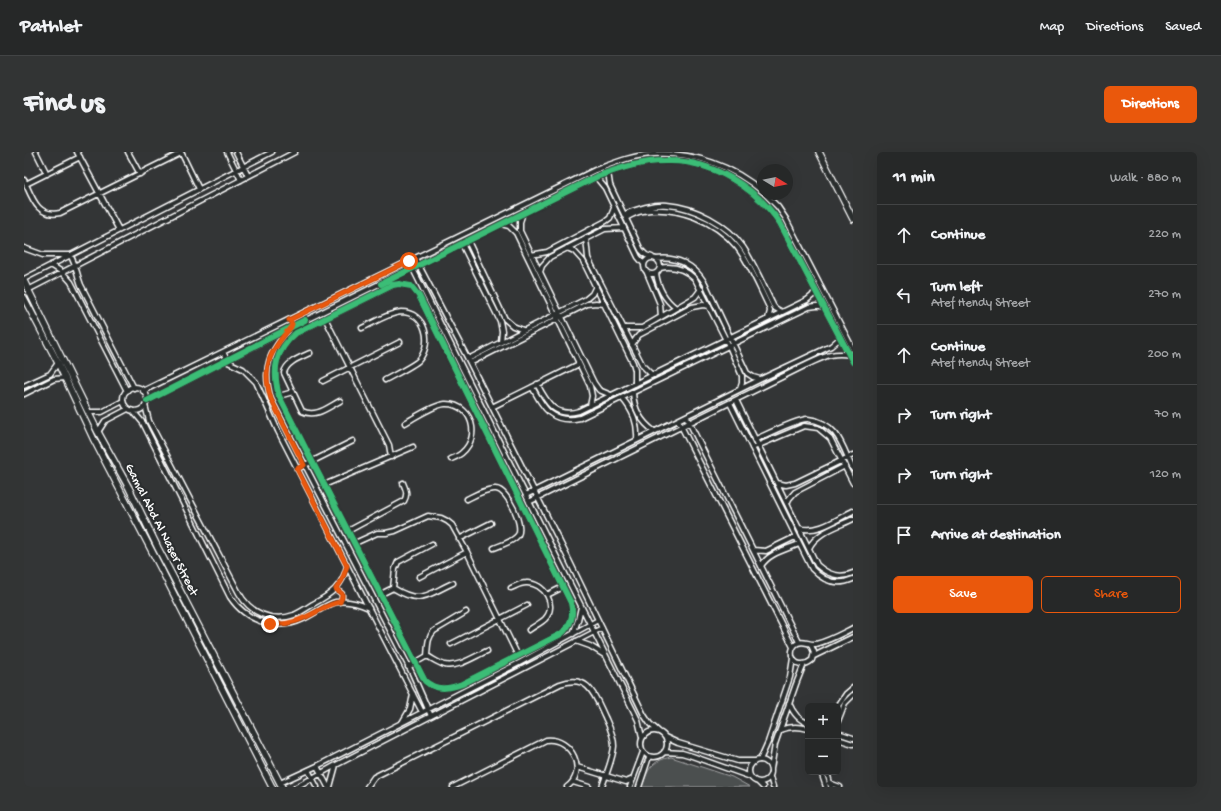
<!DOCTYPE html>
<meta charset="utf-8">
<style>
:root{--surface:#262828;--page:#323434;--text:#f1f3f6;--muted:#a4a6a8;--line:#424445;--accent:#ea580c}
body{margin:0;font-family:"Gochi Hand",sans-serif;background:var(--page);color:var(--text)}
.controls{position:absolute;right:12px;bottom:12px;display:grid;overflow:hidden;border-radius:6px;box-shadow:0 4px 16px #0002}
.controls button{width:36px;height:36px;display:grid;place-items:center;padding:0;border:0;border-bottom:1px solid var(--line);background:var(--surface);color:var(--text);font:20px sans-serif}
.compass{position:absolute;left:733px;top:12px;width:36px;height:36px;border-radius:50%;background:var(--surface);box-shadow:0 4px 16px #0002;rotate:100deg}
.stop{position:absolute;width:12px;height:12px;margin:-9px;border:3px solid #ea580c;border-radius:50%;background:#fff}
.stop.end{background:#ea580c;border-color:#fff;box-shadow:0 1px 4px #0008}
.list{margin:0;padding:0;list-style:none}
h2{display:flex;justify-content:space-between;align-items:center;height:52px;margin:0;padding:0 16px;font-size:17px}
h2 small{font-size:13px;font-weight:400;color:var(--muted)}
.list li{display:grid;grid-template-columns:26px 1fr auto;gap:12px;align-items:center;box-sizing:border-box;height:60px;padding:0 16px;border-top:1px solid var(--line)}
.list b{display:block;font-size:15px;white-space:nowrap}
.list p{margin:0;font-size:13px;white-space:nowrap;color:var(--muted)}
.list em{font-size:13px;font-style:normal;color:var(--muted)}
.actions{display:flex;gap:8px;padding:12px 16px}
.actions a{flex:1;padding:9px 0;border:1px solid var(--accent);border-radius:6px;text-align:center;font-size:14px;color:var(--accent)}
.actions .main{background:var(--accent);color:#fff}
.icon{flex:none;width:22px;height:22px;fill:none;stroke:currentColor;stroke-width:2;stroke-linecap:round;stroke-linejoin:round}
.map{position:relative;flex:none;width:829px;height:635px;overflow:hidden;border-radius:6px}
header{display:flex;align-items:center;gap:24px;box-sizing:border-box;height:56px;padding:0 20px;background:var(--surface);border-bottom:1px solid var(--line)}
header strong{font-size:19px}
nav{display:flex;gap:22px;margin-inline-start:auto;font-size:14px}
.intro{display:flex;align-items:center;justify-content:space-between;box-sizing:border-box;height:96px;padding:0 24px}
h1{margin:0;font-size:28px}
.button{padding:10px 18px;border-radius:6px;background:var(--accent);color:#fff;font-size:14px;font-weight:700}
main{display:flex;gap:24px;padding:0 24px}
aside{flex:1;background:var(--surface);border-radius:6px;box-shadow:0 4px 16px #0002}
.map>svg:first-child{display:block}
.green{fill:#4c4f50;stroke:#a6a7a8}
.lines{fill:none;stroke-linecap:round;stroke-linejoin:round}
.street-casing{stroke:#fff;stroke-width:7}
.secondary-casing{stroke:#fff;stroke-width:8}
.street{stroke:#2a2d2e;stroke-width:4}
.secondary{stroke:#2a2d2e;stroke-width:5.5}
.cycleway-casing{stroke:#2a2d2e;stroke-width:8}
.cycleway{stroke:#3abd76;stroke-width:6}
.route{stroke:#ea580c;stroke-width:5}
.labels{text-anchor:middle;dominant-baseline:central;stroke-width:4;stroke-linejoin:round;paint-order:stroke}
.street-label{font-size:13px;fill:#fff;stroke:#2a2d2e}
</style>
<header>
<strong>Pathlet</strong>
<nav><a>Map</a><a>Directions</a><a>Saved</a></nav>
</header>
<div class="intro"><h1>Find us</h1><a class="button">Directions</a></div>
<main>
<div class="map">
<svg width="829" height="635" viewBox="0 0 829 635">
<rect width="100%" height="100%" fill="#333536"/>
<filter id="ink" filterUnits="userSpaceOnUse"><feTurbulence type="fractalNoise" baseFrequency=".025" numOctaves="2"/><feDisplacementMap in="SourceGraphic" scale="8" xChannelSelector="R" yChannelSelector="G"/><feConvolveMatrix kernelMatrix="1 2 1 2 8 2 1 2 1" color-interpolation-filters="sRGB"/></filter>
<g filter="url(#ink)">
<!-- green -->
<path class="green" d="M 647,605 L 708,625 L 726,635 L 618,635 C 624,617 627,609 647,605 Z"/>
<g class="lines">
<!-- street casing -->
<g class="street-casing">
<path id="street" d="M 12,0 L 23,22
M 53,0 L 95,78
M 104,0 L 116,22
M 157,0 L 175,37
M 203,0 L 217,28
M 212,0 L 224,24
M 584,20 L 586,33 L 617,98 L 622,103 L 628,105
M 572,25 L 581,36 L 614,105 L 619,111
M 0,28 C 8,45 13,66 36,61 L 157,1
M 2,32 L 56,5
M 741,42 L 754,55 L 762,67 L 829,197
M 499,61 L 496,70 L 496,79 L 570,231 L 575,238 L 587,243
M 601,62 C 614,57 628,52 643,53 C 670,55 703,72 719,95 C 731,113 739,133 749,153 L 751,156 L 758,160
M 602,66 C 607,63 613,60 619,59 C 652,53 692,69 713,95 C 726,112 735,135 745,155 L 746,159 L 744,167
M 477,72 L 485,74 L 492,81 L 566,234 L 568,244 L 566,254
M 562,86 L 564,106 L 619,214 L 626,221 L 630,223
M 444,89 L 481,167 L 489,174 L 499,178
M 438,92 L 476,169 L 478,179 L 477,190
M 0,96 L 19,103 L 46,103 C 52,112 53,123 57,133 L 110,236
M 543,96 L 550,99 L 559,109 L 609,211 L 611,218 L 611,232
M 507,103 L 523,100 L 582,69 L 586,66 L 590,56
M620 114a8 8 0 1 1 16 0a8 8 0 1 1-16 0Z
M 391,106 L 444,207 L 543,404 L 620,563 L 626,572 L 634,579
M 632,107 C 653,104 670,113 681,131 L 723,221 L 729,225 L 736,227
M 385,109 L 614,568 L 618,585
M 27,113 L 38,120 L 47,130 L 103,239
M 636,116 C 650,113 661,117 671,127 L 705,194 L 718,224 L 718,231 L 716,237
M 516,120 L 518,114 L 526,105 L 581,77 L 600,76
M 623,121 L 636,152 L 637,165
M 632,121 C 634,136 640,147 652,156
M 0,127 L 248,0
M 375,132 L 387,134 L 395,144 L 547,451 C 550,464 547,473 537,482 L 438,532 C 425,537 412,539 401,529 L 288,309 L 255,244 C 248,217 251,199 272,181 L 369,133 Z
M 4,138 L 271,0
M 301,166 L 365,293 L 367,305
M 265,168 L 268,172 L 267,175 C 246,199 237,215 247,247 L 388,521 L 407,564
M 338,176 C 349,171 364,161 377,160 C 402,160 409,191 395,208 C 391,213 368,224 361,228
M 599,176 L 618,176 L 671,145 L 677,137
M 608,193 L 611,188 L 615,183 L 668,155 L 679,153 L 685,154
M 199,200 L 204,210 L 219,217 L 232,230 L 254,279 L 398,560
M 286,201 C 277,205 262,210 260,221 L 278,259 C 292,266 304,255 316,249
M 444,207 L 562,147 L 568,142 L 572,134
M 446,211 L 563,152 L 572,151 L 580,152
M 299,229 L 376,190
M 513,232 C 523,251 531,266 555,259 L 783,148 L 788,144 L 792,138
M 0,234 L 26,222 L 34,211
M 508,235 C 520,257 528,272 556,266 L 785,155 L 792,154 L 800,154
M99 247a12 12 0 1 1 24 0a12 12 0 1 1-24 0Z
M 119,239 L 571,18 C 590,11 609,3 630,2 C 670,0 709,14 739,40
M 609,241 C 610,257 616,269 630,279
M 0,242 L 30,227 L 41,226
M 255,244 L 269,240
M 598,246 C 609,259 614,271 613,287
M 712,248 L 793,413 C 803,422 816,427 829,421
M 123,249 L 282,168 L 572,25 C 596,16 620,8 646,9 C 689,9 732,36 756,71 L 829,210
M 706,251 L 788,417 C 799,429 813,434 829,427
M 121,253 L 125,269 L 215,441 C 226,461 248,471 270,463 C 277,460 283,456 289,452 C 306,443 319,434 323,414
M 468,255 L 555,212
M 109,259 L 119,271 L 206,445 C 222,469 252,480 279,467 C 290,462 301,453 312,450 C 324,448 334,451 345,456
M 64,260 L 78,260 L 99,249
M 662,264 L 775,490
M 654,268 L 769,495
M 381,271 C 392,265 409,253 421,252 C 452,251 460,295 427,307
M 74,280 L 81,269 L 104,257
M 730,288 C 741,283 775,266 784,267 C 794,268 804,273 811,281 C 819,291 823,305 829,317
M 728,296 L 780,274 L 794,276 L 806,286 L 829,331
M 273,317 L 329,289
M 753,331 L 762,333 L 771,331 L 829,303
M 300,333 L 389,295
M 502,343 L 737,227 L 807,194 L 816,186
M 443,347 C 451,343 463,336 472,337 C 484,338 500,373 494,383 C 489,390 477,393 470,396
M 505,350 L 780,214 C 797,207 806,199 826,203
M 763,352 L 765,347 L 771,340 L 821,314
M 775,376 C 793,382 813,367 829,359
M 324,379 L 380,349 C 384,342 382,338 379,331
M 435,387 L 467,371
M 331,391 L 353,381 L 362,381 L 371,379 L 404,364 L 417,366 L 423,369 L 428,373 L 443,400 L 494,504
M 408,392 L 374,410 L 371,417 L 369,436 C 397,453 402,443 429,431
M 785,396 C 793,380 813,375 829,367
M 729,398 L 742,399 L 771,385
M 737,414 C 745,401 761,398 775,392
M 395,425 L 443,400
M 487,436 C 492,434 496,431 502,431 C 520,430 534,453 521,467 C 517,471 510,474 505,478
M 312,437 L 318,442 L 318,447 L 316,450
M 357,442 L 369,436
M 523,443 L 539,435
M 442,460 L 410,479 C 403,486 404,494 403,504 C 409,507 414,511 421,513 C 434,516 451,504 463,499
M 549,482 L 554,468 L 557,455
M 552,489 L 566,494 L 582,504
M 427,492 L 503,453
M 787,493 L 790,500 L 788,508 C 781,514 771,514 768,504 C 767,499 769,493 774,491 C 780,488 785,493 792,492 C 805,489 817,482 829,476
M 790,504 L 829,485
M 384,515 L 403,504
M 765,551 C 769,561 774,568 784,571
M 814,554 L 822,542 L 829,536
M 379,569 L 386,557 L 389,542
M 814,569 L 821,551 L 829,543
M 756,578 C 766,574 774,574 784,577
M617 592a13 13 0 1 1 26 0a13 13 0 1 1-26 0Z
M 814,581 L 829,586
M 641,585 L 654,591 L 714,609 L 731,609
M 814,587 L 829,592
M 640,600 L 658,601 L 668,604 L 727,625
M725 619a11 11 0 1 1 22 0a11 11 0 1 1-22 0Z
M 736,608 L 744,590 L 766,525 L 769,506
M 293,614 L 304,635
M 553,615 L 602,630 L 609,627
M 747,617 L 751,592 L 772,532 L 780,512
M 284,618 L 293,635
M 797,620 L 802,635
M 803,620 L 807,635
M 746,625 L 749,635
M 549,630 L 565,635
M 734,630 L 739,635
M 256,631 L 293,614 L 497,510 L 574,468
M 805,631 L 816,635
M 272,635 L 312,613 L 578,476
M 306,635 L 312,613
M 343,635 L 350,625 L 536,532 C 565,521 571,544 581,565 C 585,574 590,583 590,594 C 589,607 582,622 578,635
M 429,635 L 522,588 C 548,585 564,620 543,635
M 606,635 L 619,600
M 615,635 L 625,605"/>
</g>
<!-- secondary casing -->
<g class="secondary-casing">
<path id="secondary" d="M 795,0 L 829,67
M 0,129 L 74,280 L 105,336 L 134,396 L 258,635
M 0,146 L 34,211 L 70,288 L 135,413 L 248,635"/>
</g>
<!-- street -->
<use href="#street" class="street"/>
<!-- secondary -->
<use href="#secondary" class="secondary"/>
<!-- cycleway casing -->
<g class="cycleway-casing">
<path id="cycleway" d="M 357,132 L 572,25 C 596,16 620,8 646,9 C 689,9 732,36 756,71 L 829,210
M 375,132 L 387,134 L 395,144 L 547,451 C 550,464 547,473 537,482 L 438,532 C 425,537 412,539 401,529 L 288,309 L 255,244 C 248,217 251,199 272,181 L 369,133 Z
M 123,249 L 281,168"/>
</g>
<!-- cycleway -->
<use href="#cycleway" class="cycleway"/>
</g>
</g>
<g class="lines" filter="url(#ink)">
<!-- route -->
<path class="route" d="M 246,472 C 265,474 279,467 296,458 C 303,454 309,451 316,450 L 318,445 L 318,442 L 312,437 L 318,428 L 323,414 L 273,317 L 280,313 L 247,247 C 237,215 246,199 267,175 L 268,172 L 265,168 L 385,109"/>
</g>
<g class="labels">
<!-- street labels -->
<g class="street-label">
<text transform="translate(137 378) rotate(63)">Gamal Abd Al Naser Street</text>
</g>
</g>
</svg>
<div class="controls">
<button>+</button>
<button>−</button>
</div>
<svg class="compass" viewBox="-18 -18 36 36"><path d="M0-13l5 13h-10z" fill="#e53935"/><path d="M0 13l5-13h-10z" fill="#a4a6a8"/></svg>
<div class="stop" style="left:385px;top:109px"></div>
<div class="stop end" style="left:246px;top:472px"></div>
</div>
<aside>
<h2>11 min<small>Walk · 880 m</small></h2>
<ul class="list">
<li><svg class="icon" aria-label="ahead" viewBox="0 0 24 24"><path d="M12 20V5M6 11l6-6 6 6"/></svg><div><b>Continue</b></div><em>220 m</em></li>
<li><svg class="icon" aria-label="left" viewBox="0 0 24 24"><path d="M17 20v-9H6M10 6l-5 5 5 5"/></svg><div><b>Turn left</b><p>Atef Hendy Street</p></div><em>270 m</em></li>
<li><svg class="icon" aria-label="ahead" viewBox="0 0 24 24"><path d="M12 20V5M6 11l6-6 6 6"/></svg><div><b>Continue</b><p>Atef Hendy Street</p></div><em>200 m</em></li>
<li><svg class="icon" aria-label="right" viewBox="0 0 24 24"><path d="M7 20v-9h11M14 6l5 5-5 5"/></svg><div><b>Turn right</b></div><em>70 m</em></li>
<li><svg class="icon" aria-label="right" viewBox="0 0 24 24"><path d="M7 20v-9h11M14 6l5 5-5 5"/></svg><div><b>Turn right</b></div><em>120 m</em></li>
<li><svg class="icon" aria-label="arrive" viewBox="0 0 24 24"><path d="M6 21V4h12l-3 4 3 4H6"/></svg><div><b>Arrive at destination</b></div></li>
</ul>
<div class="actions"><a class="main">Save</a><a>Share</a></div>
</aside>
</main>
